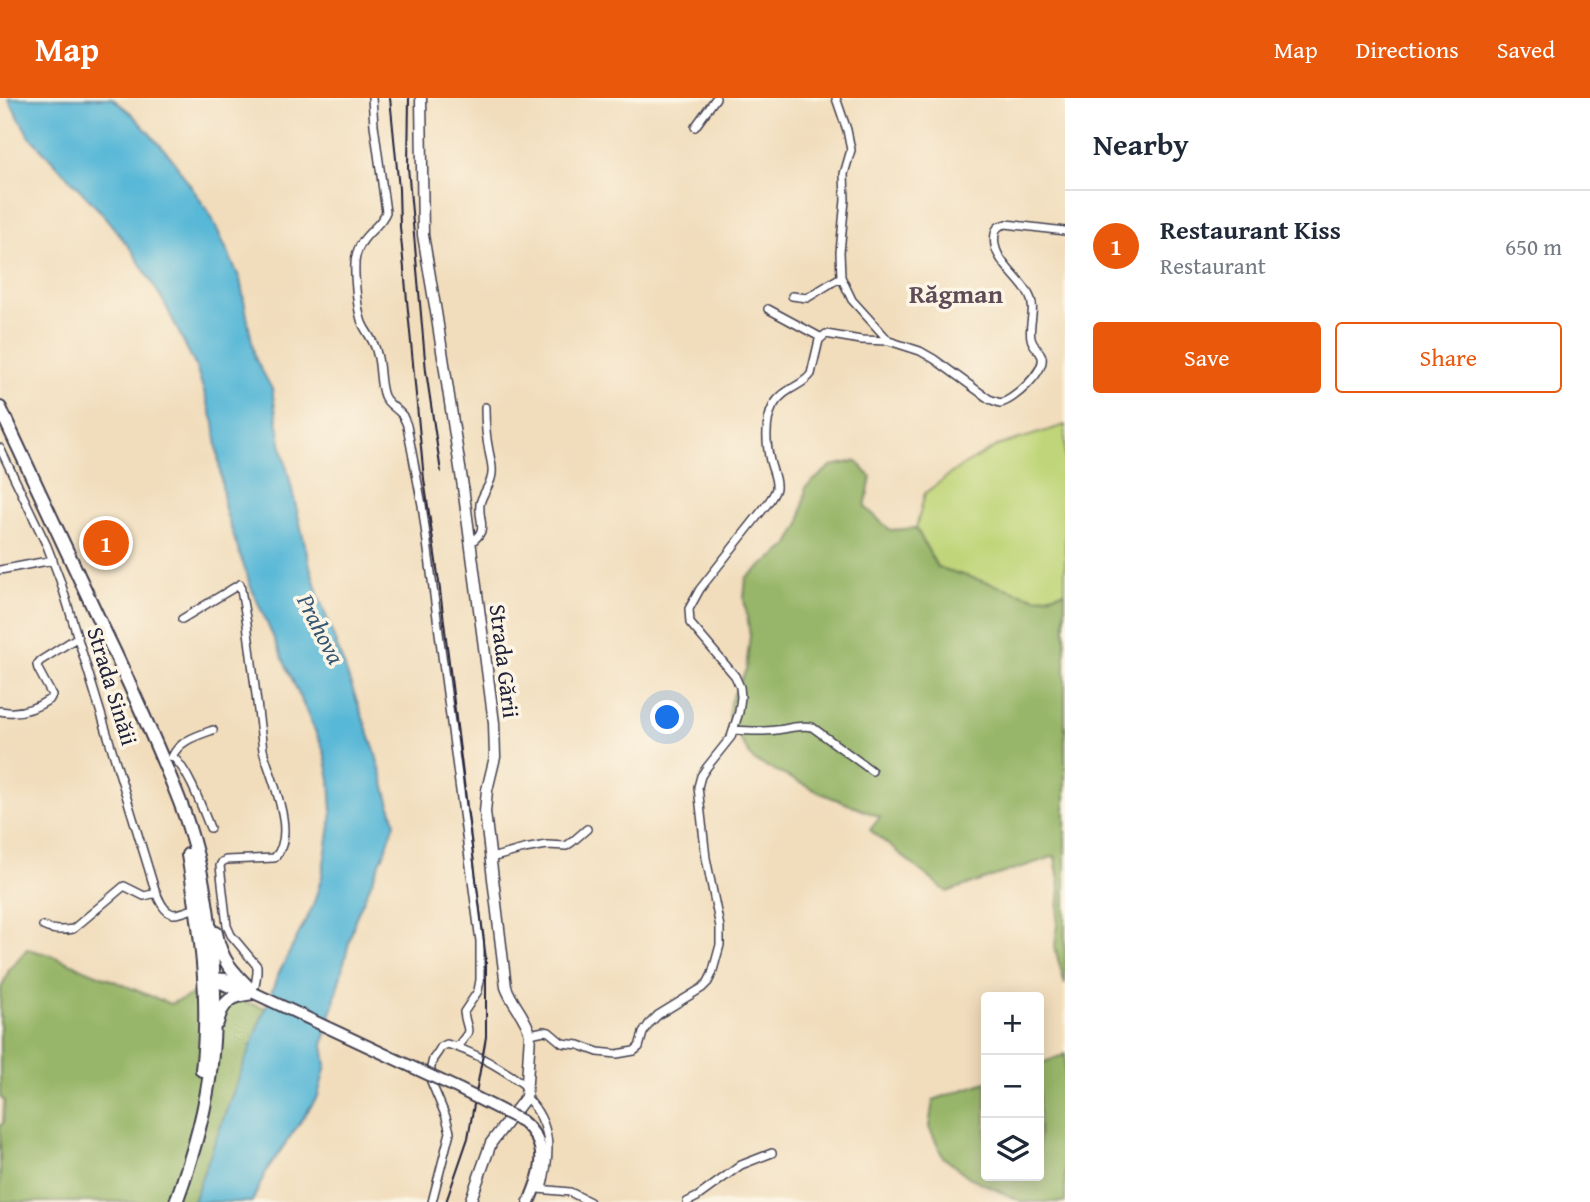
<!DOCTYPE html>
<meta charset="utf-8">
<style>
:root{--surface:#fff;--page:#f2f2f3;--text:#1f2937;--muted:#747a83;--line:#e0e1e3;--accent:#ea580c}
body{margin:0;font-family:"Gentium Book Plus",serif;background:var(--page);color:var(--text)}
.controls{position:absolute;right:21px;bottom:21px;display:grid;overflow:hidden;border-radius:7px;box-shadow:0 4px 18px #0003}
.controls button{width:63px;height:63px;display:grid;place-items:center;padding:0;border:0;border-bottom:2px solid var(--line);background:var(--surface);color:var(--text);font:35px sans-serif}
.you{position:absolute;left:668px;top:620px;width:24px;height:24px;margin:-18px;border:5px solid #fff;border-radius:50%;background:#1a73e8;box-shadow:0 0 0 10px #1a73e833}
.badge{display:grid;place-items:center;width:46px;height:46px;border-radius:50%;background:var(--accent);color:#fff;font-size:23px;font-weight:700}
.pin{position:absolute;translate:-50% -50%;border:4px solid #fff;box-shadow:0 2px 7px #0006}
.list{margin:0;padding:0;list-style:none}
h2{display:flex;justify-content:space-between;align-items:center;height:91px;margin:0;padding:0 28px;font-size:30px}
h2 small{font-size:23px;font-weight:400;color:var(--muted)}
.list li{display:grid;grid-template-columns:46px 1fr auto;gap:21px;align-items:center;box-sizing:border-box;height:112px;padding:0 28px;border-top:2px solid var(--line)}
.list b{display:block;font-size:26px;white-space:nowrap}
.list p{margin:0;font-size:23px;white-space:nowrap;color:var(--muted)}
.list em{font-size:23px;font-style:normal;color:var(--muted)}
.actions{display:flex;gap:14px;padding:21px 28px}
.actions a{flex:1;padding:16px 0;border:2px solid var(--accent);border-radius:7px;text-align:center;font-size:24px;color:var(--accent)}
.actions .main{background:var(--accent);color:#fff}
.icon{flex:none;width:38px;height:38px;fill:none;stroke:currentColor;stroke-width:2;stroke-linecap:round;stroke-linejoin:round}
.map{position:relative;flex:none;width:1065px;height:1104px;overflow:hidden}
header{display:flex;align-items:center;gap:42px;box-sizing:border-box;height:98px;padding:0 35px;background:var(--accent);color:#fff}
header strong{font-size:33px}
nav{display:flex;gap:38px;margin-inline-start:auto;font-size:24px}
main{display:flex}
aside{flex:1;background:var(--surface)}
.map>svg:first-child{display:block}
.green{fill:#c0d579;stroke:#717c5a;stroke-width:2}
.forest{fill:#98b669;stroke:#5d6c52;stroke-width:2}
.water{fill:#59b8d7;stroke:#3e6d89;stroke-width:2}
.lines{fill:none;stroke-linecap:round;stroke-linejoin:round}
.street-casing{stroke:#413e4e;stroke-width:10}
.secondary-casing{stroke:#413e4e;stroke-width:13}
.primary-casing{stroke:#413e4e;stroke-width:14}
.highway-casing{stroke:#413e4e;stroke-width:16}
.street{stroke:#fff;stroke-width:7}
.secondary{stroke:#fff;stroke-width:10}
.primary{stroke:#fff;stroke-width:10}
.highway{stroke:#fff;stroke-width:12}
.rail{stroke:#22223b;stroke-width:2}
.primary-bridge-casing{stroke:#413e4e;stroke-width:14;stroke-linecap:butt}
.primary-bridge{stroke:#fff;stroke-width:10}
.labels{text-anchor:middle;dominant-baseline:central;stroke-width:7;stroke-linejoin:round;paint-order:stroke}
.street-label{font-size:23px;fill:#22223b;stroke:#fcf5e5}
.water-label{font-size:24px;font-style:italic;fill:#355672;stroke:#fcf5e5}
.quarter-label{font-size:26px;font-weight:bold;fill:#5f4c58;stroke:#fcf5e5}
</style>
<header>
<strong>Map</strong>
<nav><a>Map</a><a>Directions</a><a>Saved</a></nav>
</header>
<main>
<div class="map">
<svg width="1065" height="1104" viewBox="0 0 1065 1104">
<rect width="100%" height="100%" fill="#fcf5e5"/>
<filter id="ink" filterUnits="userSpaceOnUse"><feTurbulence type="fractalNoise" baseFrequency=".0143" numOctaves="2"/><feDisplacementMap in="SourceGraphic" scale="14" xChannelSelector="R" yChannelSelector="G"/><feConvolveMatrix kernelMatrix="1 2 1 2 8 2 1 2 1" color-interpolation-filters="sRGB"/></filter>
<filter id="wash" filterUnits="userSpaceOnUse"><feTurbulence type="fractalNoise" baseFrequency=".00686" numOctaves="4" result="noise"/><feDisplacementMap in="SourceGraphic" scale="28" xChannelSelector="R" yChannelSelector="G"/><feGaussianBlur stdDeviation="1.57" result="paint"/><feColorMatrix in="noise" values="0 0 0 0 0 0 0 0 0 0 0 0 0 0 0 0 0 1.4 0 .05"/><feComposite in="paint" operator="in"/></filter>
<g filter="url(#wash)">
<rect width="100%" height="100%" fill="#f1ddbc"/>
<!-- green -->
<path class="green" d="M 1065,327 L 1065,494 L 1037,500 L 937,469 L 916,430 L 925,395 L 957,371 L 997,348 Z"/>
<!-- forest -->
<path class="forest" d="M 856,363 L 871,379 L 865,409 L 890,432 L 916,430 L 937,469 L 1037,500 L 1065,494 L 1065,887 L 1055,850 L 1060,789 L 1055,758 L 947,794 L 870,732 L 880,719 L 823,696 L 753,662 L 729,623 L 730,604 L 746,572 L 750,537 L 744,501 L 746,480 L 788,448 L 800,426 L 806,389 L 831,368 Z
M 27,851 L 50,857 L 170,906 L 201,893 L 267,910 L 231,1000 L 193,1104 L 0,1104 L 0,1028 L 3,1025 L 4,1003 L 0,999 L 0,893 L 9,872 Z
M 1065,955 L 1065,1104 L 1022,1104 L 969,1079 L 943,1059 L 929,1029 L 933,1002 L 986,984 L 986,1078 L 1039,1078 L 1039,966 L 1064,957 Z"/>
<!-- water -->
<path class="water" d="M 8,0 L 112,0 L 132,16 L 171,59 L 211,118 L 240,181 L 255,260 L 272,291 L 281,345 L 310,468 L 318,496 L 374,650 L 395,725 L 385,754 L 355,821 L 323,947 L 326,967 L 318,998 L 266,1074 L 252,1104 L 193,1104 L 231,1000 L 278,877 L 313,808 L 322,778 L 332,715 L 330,681 L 324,653 L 251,489 L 241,460 L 225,412 L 214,325 L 196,269 L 165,206 L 133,154 L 101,114 L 29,38 Z"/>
</g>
<g filter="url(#ink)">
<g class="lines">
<!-- street casing -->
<g class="street-casing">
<path id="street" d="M 372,0 L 374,27 L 386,114 C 380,130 361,136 356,158 C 353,171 357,214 363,227 C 368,237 375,244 377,256 C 381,269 379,286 384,298 C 388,307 397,310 403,318 C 403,319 407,326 407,328 L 422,407 L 480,843 L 480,882 L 478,893 L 464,914 C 467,937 474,928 457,949
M 836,0 L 847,32 L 851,52 L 844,76 L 845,102 L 840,154 L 841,179 L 852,202 L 889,243
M 695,29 L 716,0
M 792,198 L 807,200 L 841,179
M 768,211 L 820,239
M 0,350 L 47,448 L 60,482 L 148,769 C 152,781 159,815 174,816 C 181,816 189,812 196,810
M 470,445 C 490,431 478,425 480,406 C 482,395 492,386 492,375 C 493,368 490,360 489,353 C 486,339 485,323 485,309
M 0,472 L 53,462
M 182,521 L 240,486 L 247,526 L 263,652 C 270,679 299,737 274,760 L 226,762 L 222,764 L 220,768 L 227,828 L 231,837 L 257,868 L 257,875 L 254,895
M 0,613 C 18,617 35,611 50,601 L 52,597 L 38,571 L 37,567 L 40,563 L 78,539
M 734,632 C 748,633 762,634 776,632 C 788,631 800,626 812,629 L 872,673
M 172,659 C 179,643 196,638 213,632
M 173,659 C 189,673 202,710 210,730
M 491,760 L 524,751 L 547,747 L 566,748 L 572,744 L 587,731
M 43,828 C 53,833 62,833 73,831 L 124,788 L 144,798 L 157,795
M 530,936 L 544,933 L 549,934 L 562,945 L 579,947 L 598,954 L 617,956 L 634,953 L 639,949 L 643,935 L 649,926 L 658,917 L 702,890 L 708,884 L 712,876 L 720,847 L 720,829 L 706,760 L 698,689 L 701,678 L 707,669 L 731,639 L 739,614 L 741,599 L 740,589 L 735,578 L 690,525 L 689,511 L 700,491 L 768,405 C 771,400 775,396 776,390 C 777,381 772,372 770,363 C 766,345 765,324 773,308 C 783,290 802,289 811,276 L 819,242 L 826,236 L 861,242 L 889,243 L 920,253 L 934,261 L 989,301 L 1000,305 C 1013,303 1045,274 1042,259 C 1040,252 1032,248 1031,240 C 1028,226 1037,211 1029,197 C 1019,178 990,161 995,136 C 996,129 999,128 1006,126 L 1065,133
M 526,999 C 553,1027 551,1055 542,1091
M 538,1091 L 570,1094 L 590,1104
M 432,1104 L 450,1034 L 446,1019 L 430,981 L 431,969 L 433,961 L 438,954 L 441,949 L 447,946 C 477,955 502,970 527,989
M 687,1104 L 697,1099 L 741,1067 L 772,1055"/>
</g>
<!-- secondary casing -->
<g class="secondary-casing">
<path id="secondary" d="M 421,0 L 423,137 L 436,214 L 463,389 L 494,625 L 495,659 L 487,692 L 485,714 L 506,889 C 512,906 526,919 530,936 L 526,999 L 491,1045 L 470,1104"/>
</g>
<!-- primary casing -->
<g class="primary-casing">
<path id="primary" d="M 213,881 C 226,879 235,883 246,890
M 214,882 L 234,891 L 248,894
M 522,1023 C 551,1047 542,1074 529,1104"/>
</g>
<!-- highway casing -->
<g class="highway-casing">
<path id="highway" d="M 0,310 C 33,382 67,454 101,526 C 121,567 140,609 158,651 C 169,677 181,703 189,730 C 211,799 219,894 211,966 C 206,1013 192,1060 176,1104
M 188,757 C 200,827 211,901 202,972
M 216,835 C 221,864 234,875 254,895
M 217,925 C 222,903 232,897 254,895"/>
</g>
<!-- street -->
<use href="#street" class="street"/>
<!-- secondary -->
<use href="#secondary" class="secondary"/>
<!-- primary -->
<use href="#primary" class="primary"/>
<!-- highway -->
<use href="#highway" class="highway"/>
<!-- rail -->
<path class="rail" d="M 390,0 L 399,91 L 400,129 L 424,381 L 439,484 L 486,861 L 486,939 L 468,1040 L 446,1104
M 409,0 L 408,69 L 426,273 L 441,374"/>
<!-- primary-bridge casing -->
<g class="primary-bridge-casing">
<path id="primary-bridge" d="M 254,895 L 459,991 L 522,1023"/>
</g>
<!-- primary-bridge -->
<use href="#primary-bridge" class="primary-bridge"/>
</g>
</g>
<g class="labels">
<!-- street labels -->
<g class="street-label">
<text transform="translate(505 563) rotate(83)">Strada Gării</text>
<text transform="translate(113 588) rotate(73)">Strada Sinăii</text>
</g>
<!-- water labels -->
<g class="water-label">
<text transform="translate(321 531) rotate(63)">Prahova</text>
</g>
<!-- quarter labels -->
<g class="quarter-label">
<text x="956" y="195">Răgman</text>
</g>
</g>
</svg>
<div class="controls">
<button>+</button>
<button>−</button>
<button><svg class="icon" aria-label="layers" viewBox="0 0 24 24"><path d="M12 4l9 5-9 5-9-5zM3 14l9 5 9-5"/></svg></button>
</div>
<div class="you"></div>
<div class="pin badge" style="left:106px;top:445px">1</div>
</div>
<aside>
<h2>Nearby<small></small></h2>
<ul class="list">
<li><span class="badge">1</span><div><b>Restaurant Kiss</b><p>Restaurant</p></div><em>650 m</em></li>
</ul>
<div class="actions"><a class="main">Save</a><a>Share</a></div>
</aside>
</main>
